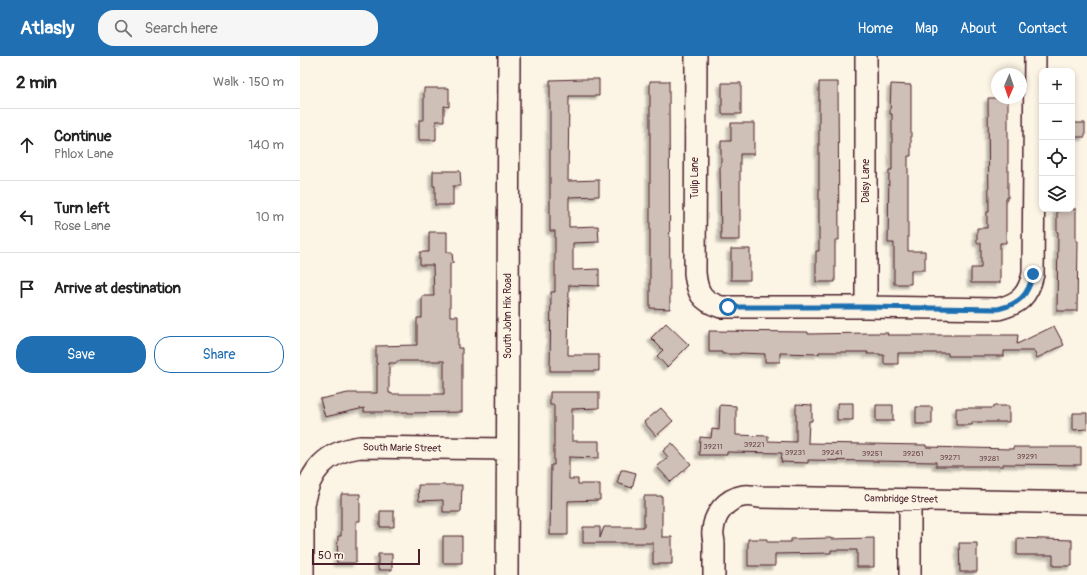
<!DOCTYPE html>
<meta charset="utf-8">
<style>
:root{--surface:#fff;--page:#f6f6f6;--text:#222;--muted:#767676;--line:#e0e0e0;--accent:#1f6fb2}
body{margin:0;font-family:Pangolin,sans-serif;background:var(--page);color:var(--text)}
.controls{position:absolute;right:12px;top:12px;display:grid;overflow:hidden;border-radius:8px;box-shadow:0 2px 6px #0003}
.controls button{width:36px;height:36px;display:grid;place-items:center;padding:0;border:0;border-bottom:1px solid var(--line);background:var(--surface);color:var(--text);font:20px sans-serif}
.compass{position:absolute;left:691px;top:12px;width:36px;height:36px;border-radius:50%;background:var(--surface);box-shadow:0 2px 6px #0003;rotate:182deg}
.scale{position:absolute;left:12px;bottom:10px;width:108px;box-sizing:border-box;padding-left:4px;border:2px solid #4a1f2b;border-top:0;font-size:11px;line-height:14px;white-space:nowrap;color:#4a1f2b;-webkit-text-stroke:3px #fcf5e5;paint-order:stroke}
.stop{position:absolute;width:12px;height:12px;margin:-9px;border:3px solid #1f6fb2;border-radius:50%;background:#fff}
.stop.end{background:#1f6fb2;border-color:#fff;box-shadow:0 1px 4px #0008}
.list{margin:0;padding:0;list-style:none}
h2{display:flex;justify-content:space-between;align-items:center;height:52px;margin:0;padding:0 16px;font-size:17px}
h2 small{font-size:13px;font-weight:400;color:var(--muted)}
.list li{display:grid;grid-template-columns:26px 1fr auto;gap:12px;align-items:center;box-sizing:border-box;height:72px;padding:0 16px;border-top:1px solid var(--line)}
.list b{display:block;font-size:15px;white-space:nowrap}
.list p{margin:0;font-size:13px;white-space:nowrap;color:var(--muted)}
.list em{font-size:13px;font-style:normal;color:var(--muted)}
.actions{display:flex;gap:8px;padding:12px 16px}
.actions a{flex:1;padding:9px 0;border:1px solid var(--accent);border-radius:16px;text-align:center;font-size:14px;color:var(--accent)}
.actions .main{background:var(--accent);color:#fff}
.icon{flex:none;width:22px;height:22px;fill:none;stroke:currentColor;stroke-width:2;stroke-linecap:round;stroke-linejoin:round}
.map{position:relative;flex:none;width:787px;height:519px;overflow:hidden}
header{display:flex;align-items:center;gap:24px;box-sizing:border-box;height:56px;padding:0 20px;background:var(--accent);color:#fff}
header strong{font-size:19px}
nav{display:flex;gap:22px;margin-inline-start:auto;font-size:14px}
.search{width:280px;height:36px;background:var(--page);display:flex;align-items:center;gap:10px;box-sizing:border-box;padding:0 14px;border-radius:16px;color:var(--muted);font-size:15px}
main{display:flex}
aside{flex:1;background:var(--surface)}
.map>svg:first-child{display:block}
.building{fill:#cfc0b7;stroke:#4a1f2b;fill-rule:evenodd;filter:url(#shadow)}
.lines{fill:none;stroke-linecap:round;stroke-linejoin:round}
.minor-casing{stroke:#4a1f2b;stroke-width:24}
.minor{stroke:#fcf5e5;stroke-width:21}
.route{stroke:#1f6fb2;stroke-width:5}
.labels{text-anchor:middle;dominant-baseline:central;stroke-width:3;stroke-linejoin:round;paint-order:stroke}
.number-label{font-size:8px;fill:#6b474e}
.street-label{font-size:10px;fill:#4a1f2b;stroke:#fcf5e5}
</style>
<header>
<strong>Atlasly</strong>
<div class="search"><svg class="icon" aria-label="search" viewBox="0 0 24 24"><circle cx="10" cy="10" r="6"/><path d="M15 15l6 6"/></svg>Search here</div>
<nav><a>Home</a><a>Map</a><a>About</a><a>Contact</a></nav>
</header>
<main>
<aside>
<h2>2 min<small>Walk · 150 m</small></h2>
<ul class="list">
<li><svg class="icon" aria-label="ahead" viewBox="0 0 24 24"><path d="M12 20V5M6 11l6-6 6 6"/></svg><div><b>Continue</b><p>Phlox Lane</p></div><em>140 m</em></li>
<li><svg class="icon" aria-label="left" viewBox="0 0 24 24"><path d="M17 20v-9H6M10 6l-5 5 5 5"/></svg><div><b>Turn left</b><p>Rose Lane</p></div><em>10 m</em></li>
<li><svg class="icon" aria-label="arrive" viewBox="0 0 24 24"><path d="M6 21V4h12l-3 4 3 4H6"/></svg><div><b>Arrive at destination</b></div></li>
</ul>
<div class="actions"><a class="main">Save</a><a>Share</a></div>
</aside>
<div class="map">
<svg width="787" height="519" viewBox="0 0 787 519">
<defs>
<filter id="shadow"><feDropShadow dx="-3.5" dy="3.5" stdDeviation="1" flood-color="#0004"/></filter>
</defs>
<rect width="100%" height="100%" fill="#fcf5e5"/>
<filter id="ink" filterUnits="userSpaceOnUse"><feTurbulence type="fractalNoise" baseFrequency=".025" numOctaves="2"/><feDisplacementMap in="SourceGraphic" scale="8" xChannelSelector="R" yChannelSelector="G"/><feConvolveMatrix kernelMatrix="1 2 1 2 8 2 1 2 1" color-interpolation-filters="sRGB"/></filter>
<g filter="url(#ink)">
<!-- building -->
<path class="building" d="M 282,23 L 299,23 L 299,40 L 269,40 L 268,125 L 299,124 L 299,140 L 269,141 L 269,171 L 298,170 L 299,186 L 273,187 L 273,214 L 299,213 L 299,230 L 269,229 L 268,299 L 299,299 L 299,315 L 250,315 L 251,236 L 255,236 L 255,175 L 250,175 L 250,24 Z
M 350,25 L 369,25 L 370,253 L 350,252 Z
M 519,26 L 538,26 L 539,184 L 535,184 L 535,226 L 516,226 L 516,195 L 519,195 Z
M 422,27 L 441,27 L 441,58 L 422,58 Z
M 591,28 L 611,29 L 611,100 L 608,100 L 608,195 L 625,195 L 625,214 L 611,214 L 611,228 L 594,228 L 594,187 L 588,187 L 589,114 L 592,114 L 592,58 L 590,58 Z
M 124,32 L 149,32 L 149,51 L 144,50 L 144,65 L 136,65 L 136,84 L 119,84 L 119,64 L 124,64 Z
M 688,42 L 708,42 L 708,142 L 706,142 L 706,187 L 700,187 L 700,227 L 671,227 L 671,212 L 681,212 L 681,187 L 677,187 L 677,172 L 687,172 L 687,156 L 689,156 Z
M 431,67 L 454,67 L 454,98 L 440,98 L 440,184 L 421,184 L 420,110 L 421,110 L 421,85 L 431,85 Z
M 772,67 L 785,67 L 785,81 L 772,81 Z
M 133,115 L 160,115 L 161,130 L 153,130 L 153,149 L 135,149 L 135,130 L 133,130 Z
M 757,153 L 776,153 L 776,185 L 778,185 L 777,255 L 757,255 L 758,176 L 757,176 Z
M 129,176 L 147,176 L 147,196 L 152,196 L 153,207 L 150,207 L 150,260 L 158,260 L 158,292 L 162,292 L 162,356 L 108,357 L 108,356 L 64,356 L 64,352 L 25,361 L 20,343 L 48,337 L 77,337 L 77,307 L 76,307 L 76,290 L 117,289 L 117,262 L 122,262 L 122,240 L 134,240 L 133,209 L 120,209 L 120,196 L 129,196 ZM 97,305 L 144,305 L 144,338 L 91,338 L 91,337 L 89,337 L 89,307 L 97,307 Z
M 431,193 L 450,193 L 450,224 L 431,224 Z
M 366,267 L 389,289 L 367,311 L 357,300 L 363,294 L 351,282 Z
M 754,270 L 764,289 L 737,302 L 734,295 L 704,295 L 704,300 L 648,300 L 648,297 L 598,297 L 598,308 L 584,308 L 584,299 L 580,299 L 580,298 L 567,298 L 568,296 L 519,296 L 519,298 L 480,297 L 480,306 L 465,306 L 465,298 L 440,297 L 440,298 L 422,298 L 422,296 L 409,296 L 409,275 L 508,276 L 508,278 L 568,277 L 588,277 L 587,279 L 718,279 L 717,288 Z
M 250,336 L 299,336 L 299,352 L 272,353 L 272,385 L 299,385 L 299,402 L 269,401 L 269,423 L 278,423 L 278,428 L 300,428 L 300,444 L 268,445 L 268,479 L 250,479 L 251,409 L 254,409 L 254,349 L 250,349 Z
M 537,347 L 553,347 L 553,364 L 537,364 Z
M 496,348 L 512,349 L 512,365 L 509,365 L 508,387 L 626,389 L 626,391 L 713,393 L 713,391 L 781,391 L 781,409 L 703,408 L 703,410 L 636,410 L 636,406 L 508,404 L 508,407 L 481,406 L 482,397 L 427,396 L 427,399 L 399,399 L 400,381 L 411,382 L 412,373 L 419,374 L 420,349 L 436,350 L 436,379 L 468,380 L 468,385 L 496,386 Z
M 576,349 L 593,349 L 593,365 L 576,365 Z
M 693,350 L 709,350 L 709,366 L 672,366 L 672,369 L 656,369 L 656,352 L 693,352 Z
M 616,351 L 632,351 L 632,368 L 616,368 Z
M 361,352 L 373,365 L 356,380 L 344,366 Z
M 773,357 L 787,357 L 787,373 L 773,374 Z
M 372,387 L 391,408 L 371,426 L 357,411 L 368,401 L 363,395 Z
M 321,414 L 325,414 L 336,417 L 332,432 L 317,427 Z
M 118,429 L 162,429 L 161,456 L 143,456 L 143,444 L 119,445 Z
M 41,438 L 60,438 L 60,465 L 56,465 L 56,507 L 37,507 L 38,480 L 41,480 Z
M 344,440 L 362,440 L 362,481 L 372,481 L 372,508 L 353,508 L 353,487 L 283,487 L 283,471 L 300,471 L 300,482 L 304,471 L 344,471 Z
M 80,455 L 94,455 L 94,471 L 80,471 Z
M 143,480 L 162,480 L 162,507 L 143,507 Z
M 531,482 L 531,483 L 574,482 L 574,511 L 557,511 L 557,494 L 531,494 L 531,497 L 475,498 L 475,510 L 448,510 L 448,483 L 467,483 L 467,486 L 491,486 L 491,483 Z
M 717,482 L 772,484 L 772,510 L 753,510 L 753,499 L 717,499 Z
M 659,487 L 677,487 L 677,516 L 660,516 Z
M 78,498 L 92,498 L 92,514 L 78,514 Z"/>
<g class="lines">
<!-- minor casing -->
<g class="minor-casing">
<path id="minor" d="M 396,0 L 395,217 C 397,236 401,245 421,251 L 566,251 L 698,253 C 719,248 728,240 733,218 L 735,0
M 566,251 L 566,0
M 3,519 L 3,448 C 10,414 26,396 60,391 L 207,393
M 207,519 L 209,0
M 414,519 C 414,509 414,498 414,488 C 414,483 412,479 413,475 C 414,458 426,443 443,440 C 448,439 454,440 459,441 L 787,447
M 610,519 L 610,444"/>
</g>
<!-- minor -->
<use href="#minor" class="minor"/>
</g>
</g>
<g class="lines" filter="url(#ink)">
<!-- route -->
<path class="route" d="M 428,251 L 566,251 L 698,253 C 719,248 728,240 733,218"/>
</g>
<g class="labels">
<!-- number labels -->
<g class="number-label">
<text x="454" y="388">39221</text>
<text x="413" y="390">39211</text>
<text x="495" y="396">39231</text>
<text x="532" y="396">39241</text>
<text x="572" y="397">39251</text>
<text x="613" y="397">39261</text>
<text x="727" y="400">39291</text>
<text x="650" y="401">39271</text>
<text x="689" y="402">39281</text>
</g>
<!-- street labels -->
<g class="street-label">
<text transform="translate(395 122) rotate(-90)">Tulip Lane</text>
<text transform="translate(566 125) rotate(-90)">Daisy Lane</text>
<text transform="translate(208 260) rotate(-90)">South John Hix Road</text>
<text transform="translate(102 392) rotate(1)">South Marie Street</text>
<text transform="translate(601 443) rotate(1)">Cambridge Street</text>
</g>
</g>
</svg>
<div class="controls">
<button>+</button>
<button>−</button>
<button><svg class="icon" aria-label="locate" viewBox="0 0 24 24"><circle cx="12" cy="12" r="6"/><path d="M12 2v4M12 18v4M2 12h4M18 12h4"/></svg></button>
<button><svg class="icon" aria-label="layers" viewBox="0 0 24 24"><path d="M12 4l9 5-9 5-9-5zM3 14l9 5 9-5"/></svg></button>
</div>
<svg class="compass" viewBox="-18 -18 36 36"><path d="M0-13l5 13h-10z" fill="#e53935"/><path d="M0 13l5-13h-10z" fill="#767676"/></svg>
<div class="scale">50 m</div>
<div class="stop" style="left:428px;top:251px"></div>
<div class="stop end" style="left:733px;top:218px"></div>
</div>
</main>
